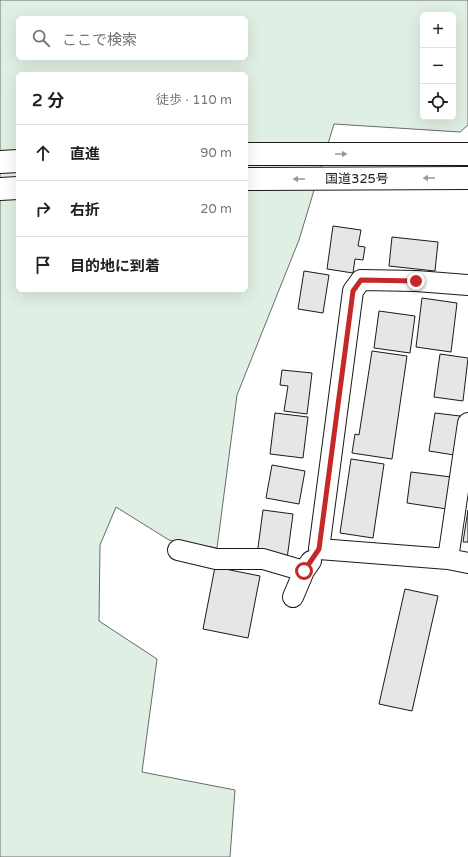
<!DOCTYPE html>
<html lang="ja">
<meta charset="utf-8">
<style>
:root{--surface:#fff;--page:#f6f6f6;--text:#202124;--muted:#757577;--line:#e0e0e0}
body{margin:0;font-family:"Varela Round","Noto Sans JP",sans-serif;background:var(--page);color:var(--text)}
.controls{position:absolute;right:12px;top:12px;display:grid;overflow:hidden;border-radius:6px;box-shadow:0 4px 16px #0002}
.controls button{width:36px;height:36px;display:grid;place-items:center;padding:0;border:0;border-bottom:1px solid var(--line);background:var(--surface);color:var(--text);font:20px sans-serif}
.stop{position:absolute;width:12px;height:12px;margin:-9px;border:3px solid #c62828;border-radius:50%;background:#fff}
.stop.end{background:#c62828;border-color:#fff;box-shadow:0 1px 4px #0008}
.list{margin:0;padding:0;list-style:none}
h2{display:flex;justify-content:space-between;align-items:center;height:52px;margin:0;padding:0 16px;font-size:17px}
h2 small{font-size:13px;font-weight:400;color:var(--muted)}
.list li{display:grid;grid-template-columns:26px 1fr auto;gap:12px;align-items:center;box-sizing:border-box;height:56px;padding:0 16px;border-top:1px solid var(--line)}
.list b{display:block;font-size:15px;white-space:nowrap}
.list em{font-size:13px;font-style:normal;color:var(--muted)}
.icon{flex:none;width:22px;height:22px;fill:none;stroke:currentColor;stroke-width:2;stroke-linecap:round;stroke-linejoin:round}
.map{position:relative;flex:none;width:468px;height:857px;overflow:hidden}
.search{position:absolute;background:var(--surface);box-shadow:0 4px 16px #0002;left:16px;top:16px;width:232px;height:44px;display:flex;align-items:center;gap:10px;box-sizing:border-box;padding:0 14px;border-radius:6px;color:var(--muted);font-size:15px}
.panel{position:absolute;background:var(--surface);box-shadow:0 4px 16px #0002;left:16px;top:72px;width:232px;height:220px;border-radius:6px}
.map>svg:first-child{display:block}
.green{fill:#e0efe3;stroke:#6a6a6a;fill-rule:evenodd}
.building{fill:#e6e6e6;stroke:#1a1a1a}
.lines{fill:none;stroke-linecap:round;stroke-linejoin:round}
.street-casing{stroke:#1a1a1a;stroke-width:22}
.highway-casing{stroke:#1a1a1a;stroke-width:24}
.street{stroke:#fff;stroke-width:20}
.highway{stroke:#fff;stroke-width:22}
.oneway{fill:#989898}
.route{stroke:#c62828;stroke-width:5}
.labels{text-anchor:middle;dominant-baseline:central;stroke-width:3;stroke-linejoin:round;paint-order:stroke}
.street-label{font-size:13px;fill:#1a1a1a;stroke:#fff}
</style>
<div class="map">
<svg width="468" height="857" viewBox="0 0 468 857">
<rect width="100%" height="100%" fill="#fff"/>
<!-- green -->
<path class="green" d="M 0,0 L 468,0 L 468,125 L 460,132 L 334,124 L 299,240 L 237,395 L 217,548 L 169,540 L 116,507 L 100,545 L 99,621 L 157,659 L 142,772 L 235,790 L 230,857 L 0,857 ZM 423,15 L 453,15 L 453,117 L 423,117 ZM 18,18 L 246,18 L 246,58 L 18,58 ZM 18,74 L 246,74 L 246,290 L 18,290 Z"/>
<!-- building -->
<path class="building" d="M 333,226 L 361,230 L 358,246 L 365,247 L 363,260 L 355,259 L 353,273 L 327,269 Z
M 392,237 L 438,242 L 435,271 L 389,266 Z
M 304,271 L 329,275 L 323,313 L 298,309 Z
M 422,298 L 457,303 L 451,352 L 416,347 Z
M 379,311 L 415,316 L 410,353 L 374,348 Z
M 372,351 L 407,356 L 392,459 L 352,453 L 355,434 L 359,435 Z
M 440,354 L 468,358 L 463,401 L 434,397 Z
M 282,370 L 312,373 L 307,414 L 284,411 L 288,386 L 280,385 Z
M 275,413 L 308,417 L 303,458 L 270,454 Z
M 435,413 L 460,416 L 454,455 L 429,451 Z
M 351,459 L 384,464 L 373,538 L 340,533 Z
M 272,465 L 305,471 L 299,504 L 266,498 Z
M 411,472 L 451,477 L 447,509 L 407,503 Z
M 263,510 L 293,514 L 287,559 L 257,555 Z
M 468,510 L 468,542 L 463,542 Z
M 215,567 L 260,576 L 248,638 L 203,629 Z
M 405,589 L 438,596 L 412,711 L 379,704 Z"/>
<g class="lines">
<!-- street casing -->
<g class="street-casing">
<path id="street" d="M 468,285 L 416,281 L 361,280 L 353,291 L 319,549 L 448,559 L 468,563
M 178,550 L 216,559 L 263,559 L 304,571
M 448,559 L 468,423
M 293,597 L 304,571 L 311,561"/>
</g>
<!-- highway casing -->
<g class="highway-casing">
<path id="highway" d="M 246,154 L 468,154
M 0,162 L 18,161
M 246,179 L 468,178
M 0,189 L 18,188"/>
</g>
<!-- street -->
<use href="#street" class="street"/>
<!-- highway -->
<use href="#highway" class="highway"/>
</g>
<!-- one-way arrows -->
<defs><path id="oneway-solid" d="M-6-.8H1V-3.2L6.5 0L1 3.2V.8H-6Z"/></defs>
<g class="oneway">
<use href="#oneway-solid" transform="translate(341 154)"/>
<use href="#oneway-solid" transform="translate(429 178) rotate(180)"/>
<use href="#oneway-solid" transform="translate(299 179) rotate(180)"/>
</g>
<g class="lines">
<!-- route -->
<path class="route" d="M 304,571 L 319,549 L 353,291 L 361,280 L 416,281"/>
</g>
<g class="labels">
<!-- street labels -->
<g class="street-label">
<text x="357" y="179">国道325号</text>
</g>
</g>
</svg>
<div class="controls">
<button>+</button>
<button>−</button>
<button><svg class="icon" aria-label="locate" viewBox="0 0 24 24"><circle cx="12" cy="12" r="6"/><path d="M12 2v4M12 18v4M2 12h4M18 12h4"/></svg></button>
</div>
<div class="stop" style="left:304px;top:571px"></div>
<div class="stop end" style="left:416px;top:281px"></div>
<div class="search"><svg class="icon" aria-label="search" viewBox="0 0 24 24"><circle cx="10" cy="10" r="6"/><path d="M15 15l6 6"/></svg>ここで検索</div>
<section class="panel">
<h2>2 分<small>徒歩 · 110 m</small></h2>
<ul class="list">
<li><svg class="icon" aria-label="ahead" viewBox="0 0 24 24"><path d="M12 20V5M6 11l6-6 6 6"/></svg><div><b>直進</b></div><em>90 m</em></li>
<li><svg class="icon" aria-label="right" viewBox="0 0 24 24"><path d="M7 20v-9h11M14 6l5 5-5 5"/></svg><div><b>右折</b></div><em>20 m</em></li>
<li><svg class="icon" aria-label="arrive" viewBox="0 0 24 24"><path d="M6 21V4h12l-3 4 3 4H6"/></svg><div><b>目的地に到着</b></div></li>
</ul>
</section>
</div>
